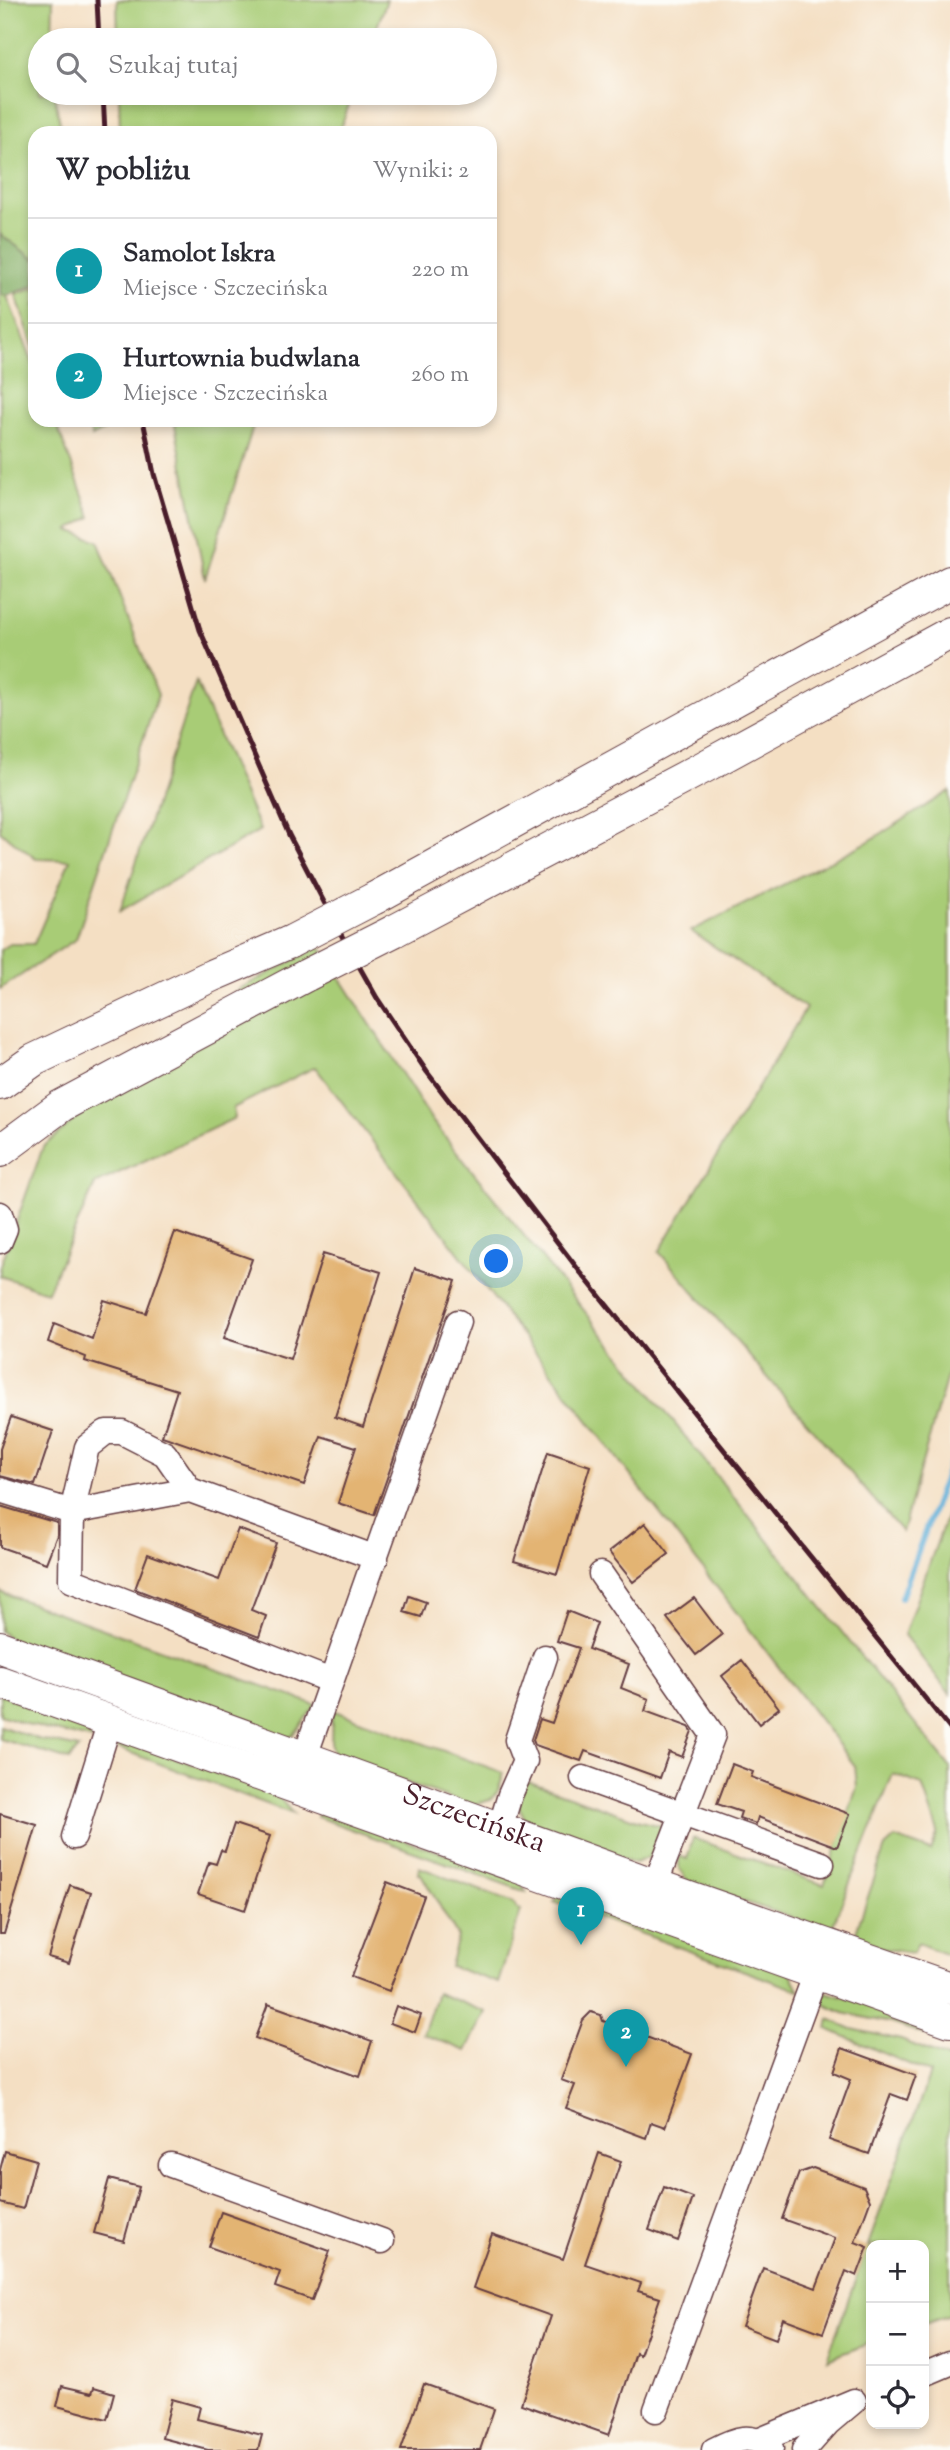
<!DOCTYPE html>
<html lang="pl">
<meta charset="utf-8">
<style>
:root{--surface:#fff;--page:#f2f2f3;--text:#2b2b33;--muted:#7c7c81;--line:#e1e1e2;--accent:#ea580c}
body{margin:0;font-family:"Sorts Mill Goudy",serif;background:var(--page);color:var(--text)}
.controls{position:absolute;right:21px;bottom:21px;display:grid;overflow:hidden;border-radius:14px;box-shadow:0 4px 10px #0003}
.controls button{width:63px;height:63px;display:grid;place-items:center;padding:0;border:0;border-bottom:2px solid var(--line);background:var(--surface);color:var(--text);font:35px sans-serif}
.you{position:absolute;left:497px;top:1262px;width:24px;height:24px;margin:-18px;border:5px solid #fff;border-radius:50%;background:#1a73e8;box-shadow:0 0 0 10px #1a73e833}
.badge{display:grid;place-items:center;width:46px;height:46px;border-radius:50%;background:var(--accent);color:#fff;font-size:23px;font-weight:700}
.pin{position:absolute;translate:-50% -58px;filter:drop-shadow(0 2px 4px #0008)}
.pin::after{content:'';position:absolute;top:37px;width:24px;height:21px;background:inherit;clip-path:polygon(0 0,100% 0,50% 100%)}
.list{margin:0;padding:0;list-style:none}
h2{display:flex;justify-content:space-between;align-items:center;height:91px;margin:0;padding:0 28px;font-size:30px}
h2 small{font-size:23px;font-weight:400;color:var(--muted)}
.list li{display:grid;grid-template-columns:46px 1fr auto;gap:21px;align-items:center;box-sizing:border-box;height:105px;padding:0 28px;border-top:2px solid var(--line)}
.list b{display:block;font-size:26px;white-space:nowrap}
.list p{margin:0;font-size:23px;white-space:nowrap;color:var(--muted)}
.list em{font-size:23px;font-style:normal;color:var(--muted)}
.icon{flex:none;width:38px;height:38px;fill:none;stroke:currentColor;stroke-width:2;stroke-linecap:round;stroke-linejoin:round}
.map{position:relative;flex:none;width:950px;height:2450px;overflow:hidden}
.search{position:absolute;background:var(--surface);box-shadow:0 4px 10px #0003;left:28px;top:28px;width:469px;height:77px;display:flex;align-items:center;gap:18px;box-sizing:border-box;padding:0 24px;border-radius:38px;color:var(--muted);font-size:26px}
.panel{position:absolute;background:var(--surface);box-shadow:0 4px 10px #0003;left:28px;top:126px;width:469px;height:301px;border-radius:21px}
.map>svg:first-child{display:block}
.green{fill:#a8cc76;stroke:#797650;stroke-width:2}
.forest{fill:#86b067;stroke:#686849;stroke-width:2}
.lines{fill:none;stroke-linecap:round;stroke-linejoin:round}
.stream{stroke:#5cacd6;stroke-width:6}
.building{fill:#e3b473}
.minor-casing{stroke:#643c42;stroke-width:27}
.major-casing{stroke:#643c42;stroke-width:34}
.minor{stroke:#fff;stroke-width:24}
.major{stroke:#fff;stroke-width:32}
.rail{stroke:#4a1f2b;stroke-width:5}
.major-bridge-casing{stroke:#643c42;stroke-width:34;stroke-linecap:butt}
.major-bridge{stroke:#fff;stroke-width:32}
.labels{text-anchor:middle;dominant-baseline:central;stroke-width:6;stroke-linejoin:round;paint-order:stroke}
.street-label{font-size:30px;fill:#4a1f2b;stroke:#fdfcf7}
</style>
<div class="map">
<svg width="950" height="2450" viewBox="0 0 950 2450">
<rect width="100%" height="100%" fill="#fdfcf7"/>
<filter id="ink" filterUnits="userSpaceOnUse"><feTurbulence type="fractalNoise" baseFrequency=".0143" numOctaves="2"/><feDisplacementMap in="SourceGraphic" scale="14" xChannelSelector="R" yChannelSelector="G"/><feConvolveMatrix kernelMatrix="1 2 1 2 8 2 1 2 1" color-interpolation-filters="sRGB"/></filter>
<filter id="wash" filterUnits="userSpaceOnUse"><feTurbulence type="fractalNoise" baseFrequency=".00686" numOctaves="4" result="noise"/><feDisplacementMap in="SourceGraphic" scale="28" xChannelSelector="R" yChannelSelector="G"/><feGaussianBlur stdDeviation="1.57" result="paint"/><feColorMatrix in="noise" values="0 0 0 0 0 0 0 0 0 0 0 0 0 0 0 0 0 1.4 0 .05"/><feComposite in="paint" operator="in"/></filter>
<g filter="url(#wash)">
<rect width="100%" height="100%" fill="#f4dfc3"/>
<!-- green -->
<path class="green" d="M 0,0 L 53,0 L 52,40 L 40,40 L 40,93 L 54,93 L 62,133 L 35,133 L 35,260 L 0,234 Z
M 117,0 L 387,0 L 372,40 L 118,40 Z
M 119,93 L 353,93 L 339,133 L 120,133 Z
M 35,288 L 35,351 L 16,295 Z
M 0,294 L 7,296 L 35,369 L 35,420 L 55,420 L 91,517 L 69,530 L 98,541 L 158,695 L 76,939 L 0,989 L 0,950 L 10,944 L 34,944 L 70,860 L 36,859 L 0,831 Z
M 87,420 L 119,420 L 120,422 L 92,437 Z
M 174,420 L 255,420 L 205,579 Z
M 196,682 L 260,830 L 120,911 Z
M 950,791 L 950,1366 L 902,1532 L 659,1252 L 806,1008 L 691,931 L 866,843 Z
M 320,946 L 433,1122 L 950,1767 L 950,1956 L 918,1943 L 913,1953 L 871,1947 L 856,1932 L 885,1847 L 895,1838 L 931,1851 L 938,1832 L 922,1785 L 893,1774 L 831,1930 L 690,1884 L 679,1869 L 679,1856 L 687,1859 L 693,1838 L 824,1885 L 857,1787 L 855,1766 L 315,1067 L 233,1108 L 235,1118 L 95,1184 L 47,1292 L 0,1276 L 0,1268 L 43,1147 L 120,1080 L 173,1036 L 241,988 Z
M 950,1506 L 950,1694 L 904,1635 Z
M 0,1592 L 316,1705 L 290,1738 L 12,1640 L 0,1631 Z
M 0,1694 L 95,1732 L 93,1740 L 30,1725 L 0,1715 Z
M 332,1710 L 504,1773 C 496,1797 497,1801 470,1805 L 336,1758 L 331,1746 Z
M 0,1726 L 41,1740 L 79,1748 L 69,1760 L 0,1739 Z
M 131,1741 L 278,1796 L 293,1814 L 115,1747 L 118,1742 Z
M 524,1780 L 640,1821 L 666,1827 L 655,1854 L 635,1863 L 529,1827 L 518,1805 Z
M 319,1812 L 519,1878 L 526,1892 L 317,1817 Z
M 419,1867 L 514,1903 L 516,1908 L 521,1910 L 498,1983 L 450,1966 L 458,1937 L 421,1874 L 418,1873 Z
M 559,1896 L 790,1972 L 800,1991 L 554,1902 Z
M 822,1991 L 950,2027 L 950,2043 L 891,2023 L 843,2013 L 817,2001 Z
M 437,1993 L 486,2012 L 466,2051 L 423,2034 Z
M 829,2019 L 852,2029 L 901,2040 L 950,2059 L 950,2315 L 924,2324 L 924,2245 L 871,2245 L 871,2343 L 827,2359 L 930,2073 L 827,2029 Z"/>
<!-- forest -->
<path class="forest" d="M 0,234 L 35,260 L 35,285 L 7,296 L 0,294 Z"/>
<g class="lines">
<!-- stream -->
<path class="stream" d="M 901,1598 L 950,1463"/>
</g>
<g id="blocks">
<!-- building -->
<path class="building" d="M 175,1232 L 252,1259 L 224,1338 L 290,1359 L 323,1254 L 381,1272 L 335,1417 L 363,1427 L 415,1268 L 456,1281 L 374,1515 L 338,1503 L 356,1447 L 321,1436 L 304,1485 L 162,1436 L 177,1390 L 85,1361 L 86,1357 L 48,1342 L 54,1324 L 92,1339 L 104,1300 L 146,1313 Z
M 11,1417 L 53,1431 L 35,1485 L 0,1476 L 0,1449 Z
M 548,1452 L 590,1466 L 557,1574 L 514,1561 Z
M 0,1506 L 57,1523 L 57,1535 L 46,1563 L 0,1547 Z
M 645,1523 L 669,1554 L 633,1582 L 609,1552 Z
M 238,1529 L 276,1543 L 251,1610 L 266,1616 L 259,1637 L 135,1589 L 148,1554 L 219,1580 Z
M 409,1596 L 426,1602 L 421,1617 L 404,1612 Z
M 694,1598 L 722,1635 L 696,1655 L 667,1618 Z
M 567,1611 L 597,1623 L 588,1649 L 629,1664 L 621,1688 L 649,1699 L 645,1711 L 689,1727 L 692,1731 L 682,1757 L 669,1752 L 660,1778 L 585,1751 L 581,1761 L 535,1745 L 533,1740 L 540,1719 L 552,1723 L 579,1648 L 557,1641 Z
M 742,1660 L 779,1708 L 759,1724 L 722,1676 Z
M 732,1764 L 753,1772 L 751,1777 L 850,1814 L 837,1847 L 758,1817 L 756,1824 L 739,1818 L 741,1812 L 717,1804 Z
M 0,1814 L 37,1825 L 4,1934 L 0,1934 Z
M 234,1824 L 270,1836 L 245,1910 L 198,1894 L 209,1862 L 216,1864 L 221,1850 L 225,1851 Z
M 387,1882 L 424,1896 L 389,1991 L 351,1977 Z
M 70,1885 L 91,1892 L 69,1963 L 48,1957 Z
M 268,2004 L 372,2041 L 360,2076 L 255,2038 Z
M 396,2006 L 421,2015 L 415,2032 L 390,2023 Z
M 591,2012 L 601,2015 L 603,2021 L 692,2054 L 665,2127 L 651,2122 L 646,2138 L 566,2108 L 575,2085 L 561,2080 L 583,2020 Z
M 842,2048 L 916,2075 L 907,2100 L 891,2094 L 869,2154 L 829,2140 L 851,2079 L 834,2072 Z
M 5,2151 L 36,2160 L 23,2209 L 0,2203 L 0,2170 Z
M 599,2153 L 621,2161 L 585,2264 L 641,2283 L 638,2291 L 660,2298 L 640,2355 L 636,2353 L 609,2435 L 521,2404 L 551,2316 L 473,2288 L 492,2234 L 563,2259 Z
M 813,2168 L 864,2187 L 870,2201 L 855,2242 L 868,2247 L 857,2276 L 846,2271 L 823,2333 L 783,2318 L 776,2339 L 742,2326 L 763,2268 L 816,2288 L 835,2238 L 782,2219 L 799,2173 Z
M 109,2179 L 139,2187 L 124,2241 L 94,2233 Z
M 664,2187 L 693,2198 L 678,2241 L 649,2230 Z
M 221,2212 L 330,2251 L 312,2300 L 275,2287 L 280,2272 L 209,2247 Z
M 424,2384 L 494,2409 L 480,2450 L 401,2450 Z
M 62,2386 L 92,2393 L 94,2387 L 114,2393 L 107,2419 L 57,2406 Z
M 172,2399 L 200,2407 L 197,2419 L 262,2435 L 258,2450 L 208,2450 L 162,2438 Z"/>
</g>
</g>
<g filter="url(#ink)">
<use href="#blocks" fill-opacity="0" stroke="#643c42" stroke-width="2"/>
<g class="lines">
<!-- minor casing -->
<g class="minor-casing">
<path id="minor" d="M 0,1214 L 5,1229 L 0,1241
M 0,1490 L 72,1512 L 71,1580 L 331,1681
M 190,1490 L 165,1454 L 122,1432 L 106,1432 L 87,1447 L 72,1512 L 190,1490 L 376,1558
M 601,1574 L 713,1735 L 655,1885
M 304,1759 L 458,1322
M 583,1778 L 822,1864
M 500,1828 L 510,1795 L 525,1761 L 517,1740 L 545,1657
M 74,1837 L 110,1721
M 171,2165 L 382,2241
M 924,2374 L 950,2363
M 656,2410 L 816,1973
M 758,2441 L 854,2401 L 828,2423 L 804,2450
M 714,2450 C 735,2439 751,2432 771,2449"/>
</g>
<!-- major casing -->
<g class="major-casing">
<g id="major">
<path d="M 375,898 L 950,582"/>
<path d="M 394,931 L 704,767 L 950,633"/>
<path d="M 0,1084 L 34,1060 L 213,975 L 290,942"/>
<path d="M 0,1151 L 61,1106 L 307,975"/>
<path id="s1" d="M 0,1647 L 655,1885 L 950,1988"/>
<path d="M 0,1682 L 950,2021"/>
</g>
</g>
<!-- minor -->
<use href="#minor" class="minor"/>
<!-- major -->
<use href="#major" class="major"/>
<!-- rail -->
<path class="rail" d="M 97,0 L 99,40
M 103,93 L 105,133
M 143,420 L 154,474 L 200,630 L 289,835 L 338,929 L 377,998 L 427,1072 L 581,1273 L 950,1729"/>
<!-- major-bridge casing -->
<g class="major-bridge-casing">
<path id="major-bridge" d="M 290,942 L 375,898
M 307,975 L 394,931"/>
</g>
<!-- major-bridge -->
<use href="#major-bridge" class="major-bridge"/>
</g>
</g>
<g class="labels">
<!-- street labels -->
<g class="street-label">
<text stroke="none"><textPath href="#s1" startOffset="504">Szczecińska</textPath></text>
</g>
</g>
</svg>
<div class="controls">
<button>+</button>
<button>−</button>
<button><svg class="icon" aria-label="locate" viewBox="0 0 24 24"><circle cx="12" cy="12" r="6"/><path d="M12 2v4M12 18v4M2 12h4M18 12h4"/></svg></button>
</div>
<div class="you"></div>
<div class="pin badge" style="left:581px;top:1945px;background:#0f9aa8">1</div>
<div class="pin badge" style="left:626px;top:2067px;background:#0f9aa8">2</div>
<div class="search"><svg class="icon" aria-label="search" viewBox="0 0 24 24"><circle cx="10" cy="10" r="6"/><path d="M15 15l6 6"/></svg>Szukaj tutaj</div>
<section class="panel">
<h2>W pobliżu<small>Wyniki: 2</small></h2>
<ul class="list">
<li><span class="badge" style="background:#0f9aa8">1</span><div><b>Samolot Iskra</b><p>Miejsce · Szczecińska</p></div><em>220 m</em></li>
<li><span class="badge" style="background:#0f9aa8">2</span><div><b>Hurtownia budwlana</b><p>Miejsce · Szczecińska</p></div><em>260 m</em></li>
</ul>
</section>
</div>
